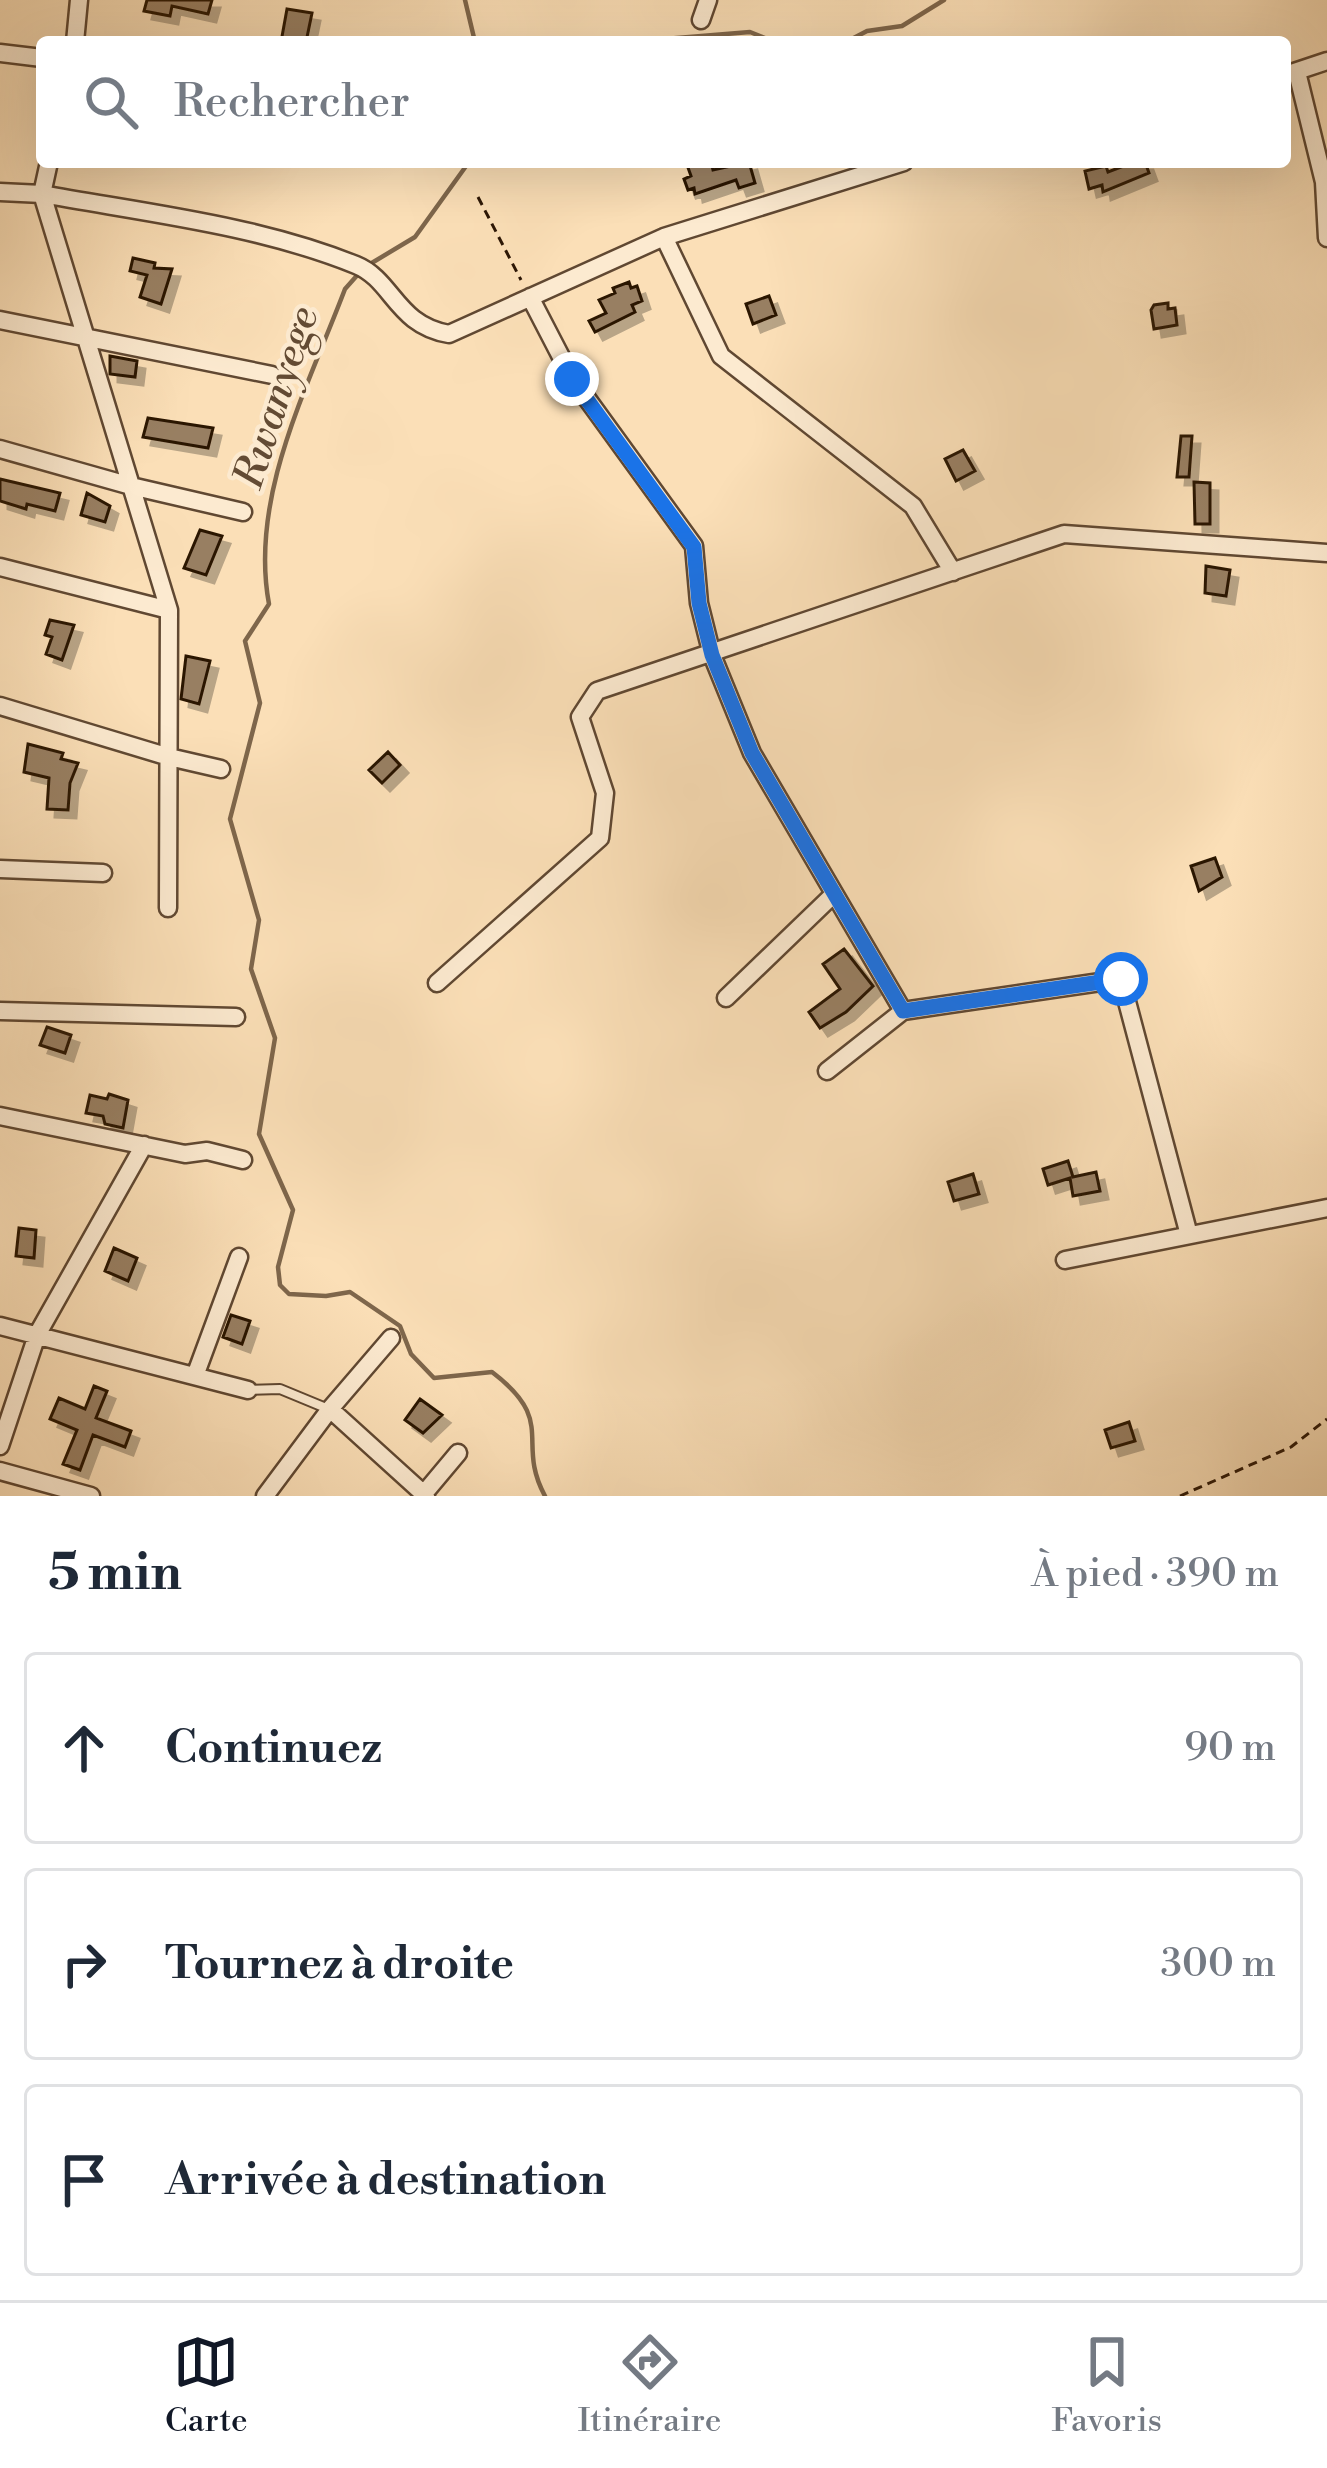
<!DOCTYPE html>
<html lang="fr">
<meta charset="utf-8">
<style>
:root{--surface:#fff;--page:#f6f6f7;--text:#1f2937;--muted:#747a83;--line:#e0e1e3;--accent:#111827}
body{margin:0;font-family:"Libre Bodoni",serif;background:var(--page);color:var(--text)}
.stop{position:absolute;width:36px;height:36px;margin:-27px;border:9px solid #1a73e8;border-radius:50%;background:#fff}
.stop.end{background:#1a73e8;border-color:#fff;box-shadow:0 3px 12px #0008}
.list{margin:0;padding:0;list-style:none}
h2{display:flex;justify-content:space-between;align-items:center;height:156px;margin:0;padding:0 48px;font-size:51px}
h2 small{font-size:39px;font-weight:400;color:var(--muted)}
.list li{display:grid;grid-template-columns:78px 1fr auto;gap:36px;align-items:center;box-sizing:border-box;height:192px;margin:0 24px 24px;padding:0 24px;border:3px solid var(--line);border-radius:12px}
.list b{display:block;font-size:45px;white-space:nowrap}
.list em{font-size:39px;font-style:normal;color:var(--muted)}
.icon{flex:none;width:66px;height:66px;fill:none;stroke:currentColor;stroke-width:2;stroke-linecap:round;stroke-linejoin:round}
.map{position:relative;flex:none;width:1327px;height:1496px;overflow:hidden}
.search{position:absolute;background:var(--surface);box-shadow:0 12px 48px #0002;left:36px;right:36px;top:36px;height:132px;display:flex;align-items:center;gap:30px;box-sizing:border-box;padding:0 42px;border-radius:12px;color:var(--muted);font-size:45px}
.sheet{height:804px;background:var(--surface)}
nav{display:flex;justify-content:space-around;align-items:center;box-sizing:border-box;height:168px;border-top:3px solid var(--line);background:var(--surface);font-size:33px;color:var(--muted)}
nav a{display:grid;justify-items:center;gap:6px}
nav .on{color:var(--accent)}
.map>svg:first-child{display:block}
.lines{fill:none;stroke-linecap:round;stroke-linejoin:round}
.stream{stroke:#7e664b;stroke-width:4.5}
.building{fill:#987f62;stroke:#2c1605;stroke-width:3;filter:url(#shadow)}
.lane-casing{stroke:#604832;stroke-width:12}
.street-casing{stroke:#604832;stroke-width:21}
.path{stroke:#2c1605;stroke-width:3;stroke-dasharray:9 6;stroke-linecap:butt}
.lane{stroke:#fcead0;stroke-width:8}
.street{stroke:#fcead0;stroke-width:16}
.route{stroke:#1a73e8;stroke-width:15}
.labels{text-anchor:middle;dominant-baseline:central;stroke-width:9;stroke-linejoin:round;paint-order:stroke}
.water-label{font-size:42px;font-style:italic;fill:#634b34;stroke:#fcead0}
</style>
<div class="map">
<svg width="1327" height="1496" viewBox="0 0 1327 1496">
<defs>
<filter id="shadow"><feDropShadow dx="8" dy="8" stdDeviation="0" flood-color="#0004"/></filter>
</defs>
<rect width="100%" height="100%" fill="#fbdfb7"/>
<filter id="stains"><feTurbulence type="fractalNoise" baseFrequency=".00167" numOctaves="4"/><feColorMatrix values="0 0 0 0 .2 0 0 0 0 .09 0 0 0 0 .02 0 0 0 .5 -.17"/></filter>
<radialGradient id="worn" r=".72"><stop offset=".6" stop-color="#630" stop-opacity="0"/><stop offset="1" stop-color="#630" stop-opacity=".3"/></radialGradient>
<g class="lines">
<!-- stream -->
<path class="stream" d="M 465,0 L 475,42
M 628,42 L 750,32 L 775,42
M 846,42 L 867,31 L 902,26 L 944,0
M 370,264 L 415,237 L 469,162
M 361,271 L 345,289 C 308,387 249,497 269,604 L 245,641 L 260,703 L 230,819 L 259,920 L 251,969 L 275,1038 L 259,1134 L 293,1210 L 278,1267 L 280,1285 L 289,1294 L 326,1296 L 350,1292 L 400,1326 L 411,1354 L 434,1378 L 492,1372 C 558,1422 515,1441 545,1496"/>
</g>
<!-- building -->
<path class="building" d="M 147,0 L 212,0 L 208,14 L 172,6 L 170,16 L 144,11 Z
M 287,9 L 312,13 L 306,42 L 281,42 Z
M 686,162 L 711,162 L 713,170 L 749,162 L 755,183 L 739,188 L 736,180 L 695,194 L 694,188 L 688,190 L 684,179 L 691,176 Z
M 1134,162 L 1145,162 L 1149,173 L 1103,192 L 1102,185 L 1089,189 L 1085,171 L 1106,166 L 1108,172 Z
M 133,258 L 155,263 L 154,268 L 172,269 L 161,304 L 140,297 L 147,275 L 130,271 Z
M 629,282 L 631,288 L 637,286 L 642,301 L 632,305 L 635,312 L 595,332 L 589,321 L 606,313 L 599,300 L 615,293 L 613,288 Z
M 769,296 L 776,315 L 753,324 L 746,304 Z
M 1168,303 L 1168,309 L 1175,308 L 1177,325 L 1154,329 L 1151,310 L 1154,305 Z
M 110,356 L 137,361 L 135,377 L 110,374 Z
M 148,418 L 213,428 L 208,448 L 143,437 Z
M 1181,436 L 1192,436 L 1189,477 L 1177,477 Z
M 963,450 L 975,471 L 956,481 L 945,459 Z
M 0,479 L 60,493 L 55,511 L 27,504 L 26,509 L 0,501 Z
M 1194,482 L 1210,483 L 1210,524 L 1195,524 Z
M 87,493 L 110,506 L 105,522 L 81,515 Z
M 200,530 L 222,536 L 206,575 L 184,568 Z
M 1206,566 L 1230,570 L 1226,596 L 1205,593 Z
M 50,620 L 74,625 L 62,660 L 46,654 L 52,637 L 45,635 Z
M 186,656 L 210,661 L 199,704 L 181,699 Z
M 28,744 L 63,753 L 61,759 L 78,763 L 70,783 L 68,810 L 47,809 L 49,778 L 24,772 Z
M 388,752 L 400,765 L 382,783 L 369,770 Z
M 1215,858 L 1222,877 L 1199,891 L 1191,866 Z
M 844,949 L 873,986 L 846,1012 L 820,1028 L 809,1012 L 840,989 L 823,964 Z
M 47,1027 L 71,1035 L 65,1053 L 40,1045 Z
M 109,1094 L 128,1100 L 123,1128 L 105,1124 L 103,1116 L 86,1113 L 90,1095 L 107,1099 Z
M 1068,1161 L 1073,1177 L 1096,1172 L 1100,1191 L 1073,1196 L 1070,1178 L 1048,1185 L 1043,1169 Z
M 973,1174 L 979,1194 L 954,1201 L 948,1182 Z
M 19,1228 L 36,1230 L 34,1258 L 16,1256 Z
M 114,1248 L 137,1258 L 128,1281 L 105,1271 Z
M 231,1315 L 250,1321 L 242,1344 L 223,1337 Z
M 94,1386 L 107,1391 L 96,1418 L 131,1431 L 125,1447 L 93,1435 L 80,1470 L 63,1464 L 77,1430 L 50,1419 L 59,1398 L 85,1409 Z
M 420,1399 L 442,1415 L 423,1433 L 405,1420 Z
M 1129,1422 L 1135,1441 L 1111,1448 L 1105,1430 Z"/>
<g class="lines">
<!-- lane casing -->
<g class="lane-casing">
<path id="lane" d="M 249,1390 L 280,1389 L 326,1408"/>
</g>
<!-- street casing -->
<g class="street-casing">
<path id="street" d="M 701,20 L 708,0
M 75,42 L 79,0
M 0,53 L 42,58
M 1297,72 L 1324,182 L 1327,238
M 1285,75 L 1327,61
M 49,162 L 42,194 L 169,610 L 168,908
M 0,192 L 42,194 C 146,213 257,225 356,265 C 393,280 396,325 449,334 L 664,237 L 904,162
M 664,237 L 721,356 L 913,506 L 953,572
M 530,297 L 572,378 L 694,546 L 699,603 L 712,655 L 752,753 L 903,1011
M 0,320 L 272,375
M 0,449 L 131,486 L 243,512
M 0,567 L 169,610
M 0,706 L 169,757 L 221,769
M 0,869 L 103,873
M 437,983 L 600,838 L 605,793 L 580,717 L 597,691 L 1064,534 L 1327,553
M 726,998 L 834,894
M 0,1011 L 236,1017
M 827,1071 L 903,1011 L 1121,979 L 1189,1235
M 0,1116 L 185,1154 L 207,1151 L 243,1160
M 1065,1260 L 1327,1208
M 0,1326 L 248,1390
M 195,1376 L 239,1257
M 330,1409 L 426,1496
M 0,1446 L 37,1335 L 144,1145
M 0,1471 L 91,1496
M 265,1496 L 330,1409 L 391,1338
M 422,1496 L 458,1453"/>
</g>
<!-- path -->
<path class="path" d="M 478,197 L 521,280
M 1180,1496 L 1291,1447 L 1327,1419"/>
<!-- lane -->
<use href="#lane" class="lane"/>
<!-- street -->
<use href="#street" class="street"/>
</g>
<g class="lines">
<!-- route -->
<path class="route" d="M 572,379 L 694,547 L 699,603 L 712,655 L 752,753 L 903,1011 L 1121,979"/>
</g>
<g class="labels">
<!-- water labels -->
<g class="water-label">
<text transform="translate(277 398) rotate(-72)">Rwanyege</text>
</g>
</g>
<rect width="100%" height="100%" filter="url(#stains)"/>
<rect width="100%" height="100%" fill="url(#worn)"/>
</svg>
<div class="stop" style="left:1121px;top:979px"></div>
<div class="stop end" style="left:572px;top:379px"></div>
<div class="search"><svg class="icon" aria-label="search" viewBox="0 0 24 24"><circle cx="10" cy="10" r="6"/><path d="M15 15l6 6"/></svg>Rechercher</div>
</div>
<section class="sheet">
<h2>5 min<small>À pied · 390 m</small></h2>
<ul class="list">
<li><svg class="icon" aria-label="ahead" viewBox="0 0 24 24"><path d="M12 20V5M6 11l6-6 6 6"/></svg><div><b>Continuez</b></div><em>90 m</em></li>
<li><svg class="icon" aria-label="right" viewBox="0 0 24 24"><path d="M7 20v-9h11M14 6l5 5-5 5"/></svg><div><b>Tournez à droite</b></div><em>300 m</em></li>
<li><svg class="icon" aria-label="arrive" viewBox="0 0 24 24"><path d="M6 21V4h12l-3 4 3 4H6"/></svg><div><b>Arrivée à destination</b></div></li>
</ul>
</section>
<nav>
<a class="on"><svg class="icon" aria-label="map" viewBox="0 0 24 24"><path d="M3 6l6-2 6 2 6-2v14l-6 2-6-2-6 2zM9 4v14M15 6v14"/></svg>Carte</a>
<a><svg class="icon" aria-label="directions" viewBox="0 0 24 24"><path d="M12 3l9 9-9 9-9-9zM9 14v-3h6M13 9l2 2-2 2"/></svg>Itinéraire</a>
<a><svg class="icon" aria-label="saved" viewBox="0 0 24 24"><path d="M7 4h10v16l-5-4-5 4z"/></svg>Favoris</a>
</nav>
